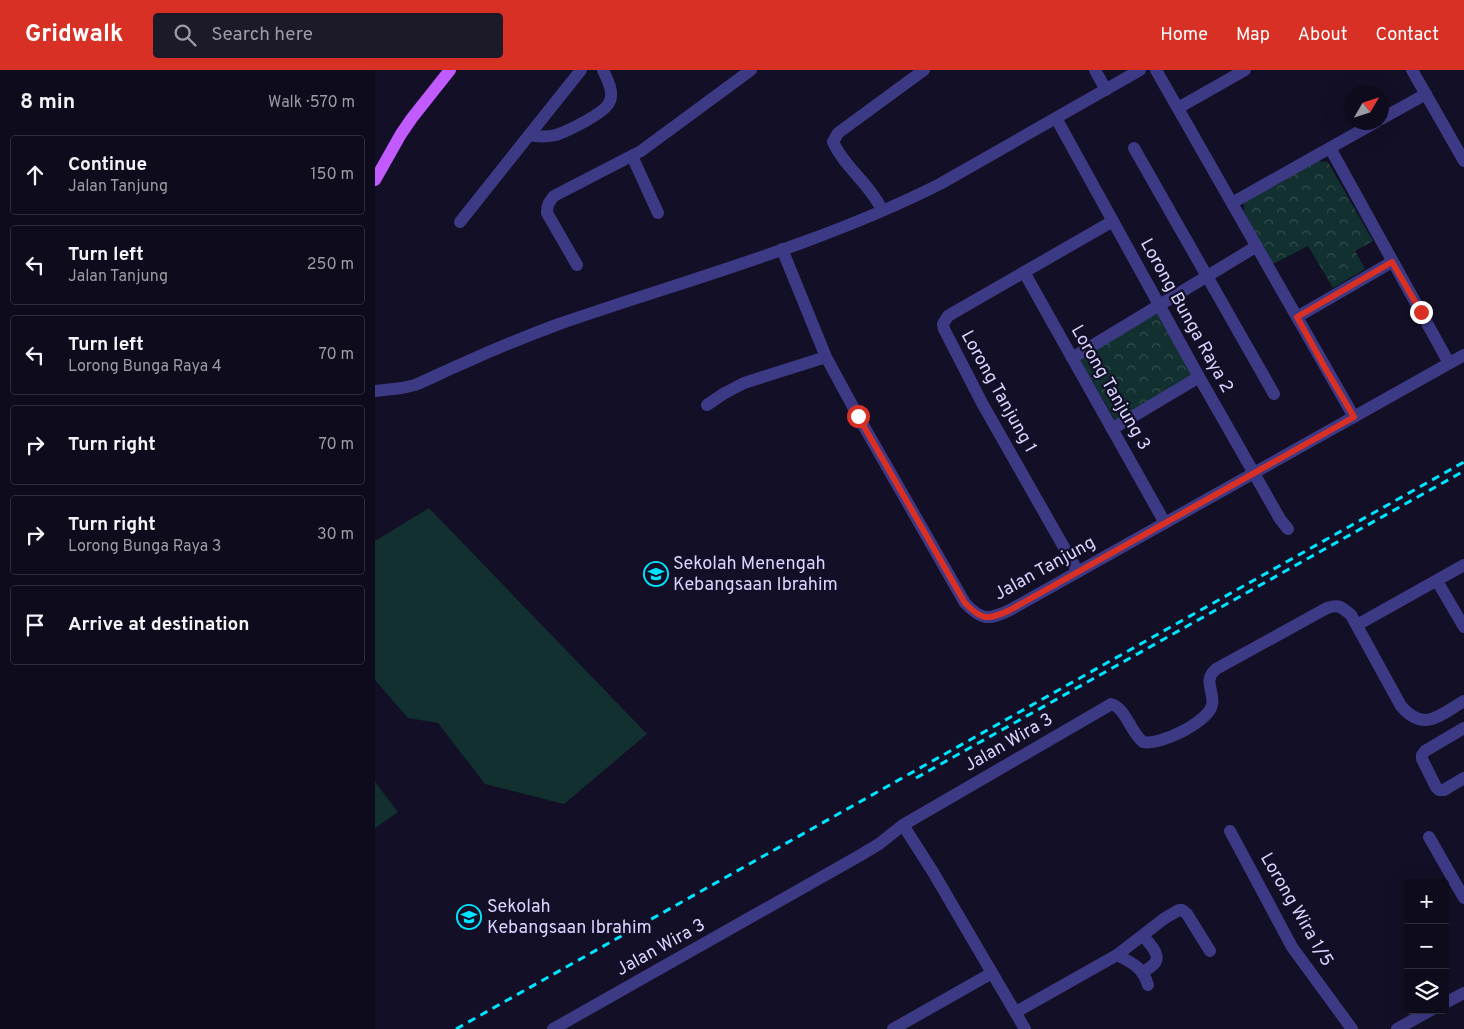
<!DOCTYPE html>
<meta charset="utf-8">
<style>
:root{--surface:#0e0b1c;--page:#1c1929;--text:#f1f3f6;--muted:#9b9ba3;--line:#2e2b3b;--accent:#d93025}
body{margin:0;font-family:Overpass,sans-serif;background:var(--page);color:var(--text)}
.controls{position:absolute;right:15px;bottom:15px;display:grid;overflow:hidden;border-radius:5px;box-shadow:0 5px 20px #0002}
.controls button{width:45px;height:45px;display:grid;place-items:center;padding:0;border:0;border-bottom:1px solid var(--line);background:var(--surface);color:var(--text);font:25px sans-serif}
.compass{position:absolute;left:969px;top:15px;width:45px;height:45px;border-radius:50%;background:var(--surface);box-shadow:0 5px 20px #0002;rotate:51deg}
.stop{position:absolute;width:15px;height:15px;margin:-11px;border:4px solid #d93025;border-radius:50%;background:#fff}
.stop.end{background:#d93025;border-color:#fff;box-shadow:0 1px 5px #0008}
.list{margin:0;padding:0;list-style:none}
h2{display:flex;justify-content:space-between;align-items:center;height:65px;margin:0;padding:0 20px;font-size:21px}
h2 small{font-size:16px;font-weight:400;color:var(--muted)}
.list li{display:grid;grid-template-columns:32px 1fr auto;gap:15px;align-items:center;box-sizing:border-box;height:80px;margin:0 10px 10px;padding:0 10px;border:1px solid var(--line);border-radius:5px}
.list b{display:block;font-size:19px;white-space:nowrap}
.list p{margin:0;font-size:16px;white-space:nowrap;color:var(--muted)}
.list em{font-size:16px;font-style:normal;color:var(--muted)}
.icon{flex:none;width:28px;height:28px;fill:none;stroke:currentColor;stroke-width:2;stroke-linecap:round;stroke-linejoin:round}
.map{position:relative;flex:none;width:1089px;height:959px;overflow:hidden}
header{display:flex;align-items:center;gap:30px;box-sizing:border-box;height:70px;padding:0 25px;background:var(--accent);color:#fff}
header strong{font-size:24px}
nav{display:flex;gap:28px;margin-inline-start:auto;font-size:18px}
.search{width:350px;height:45px;background:var(--page);display:flex;align-items:center;gap:12px;box-sizing:border-box;padding:0 18px;border-radius:5px;color:var(--muted);font-size:19px}
main{display:flex}
aside{flex:1;background:var(--surface)}
.map>svg:first-child{display:block}
</style>
<header>
<strong>Gridwalk</strong>
<div class="search"><svg class="icon" aria-label="search" viewBox="0 0 24 24"><circle cx="10" cy="10" r="6"/><path d="M15 15l6 6"/></svg>Search here</div>
<nav><a>Home</a><a>Map</a><a>About</a><a>Contact</a></nav>
</header>
<main>
<aside>
<h2>8 min<small>Walk · 570 m</small></h2>
<ul class="list">
<li><svg class="icon" aria-label="ahead" viewBox="0 0 24 24"><path d="M12 20V5M6 11l6-6 6 6"/></svg><div><b>Continue</b><p>Jalan Tanjung</p></div><em>150 m</em></li>
<li><svg class="icon" aria-label="left" viewBox="0 0 24 24"><path d="M17 20v-9H6M10 6l-5 5 5 5"/></svg><div><b>Turn left</b><p>Jalan Tanjung</p></div><em>250 m</em></li>
<li><svg class="icon" aria-label="left" viewBox="0 0 24 24"><path d="M17 20v-9H6M10 6l-5 5 5 5"/></svg><div><b>Turn left</b><p>Lorong Bunga Raya 4</p></div><em>70 m</em></li>
<li><svg class="icon" aria-label="right" viewBox="0 0 24 24"><path d="M7 20v-9h11M14 6l5 5-5 5"/></svg><div><b>Turn right</b></div><em>70 m</em></li>
<li><svg class="icon" aria-label="right" viewBox="0 0 24 24"><path d="M7 20v-9h11M14 6l5 5-5 5"/></svg><div><b>Turn right</b><p>Lorong Bunga Raya 3</p></div><em>30 m</em></li>
<li><svg class="icon" aria-label="arrive" viewBox="0 0 24 24"><path d="M6 21V4h12l-3 4 3 4H6"/></svg><div><b>Arrive at destination</b></div></li>
</ul>
</aside>
<div class="map">
<svg width="1089" height="959" viewBox="0 0 1089 959">
<defs>
<pattern id="park-crowns" width="20" height="18" patternUnits="userSpaceOnUse" patternTransform="scale(1.25)"><rect width="20" height="18" fill="#12302f"/><path d="M2 6a3 3 0 1 1 6 0M12 15a3 3 0 1 1 6 0" fill="none" stroke="#344d4e"/></pattern>
</defs>
<rect width="100%" height="100%" fill="#130f26"/>
<g fill="url(#park-crowns)">
<path d="M943 91 953 92 998 171 980 181 990 199 958 218 933 176 898 194 869 142V133Z"/>
<path d="M783 243 818 306 741 352 704 288Z"/>
</g>
<g fill="#12302f">
<path d="M54 438 272 664 189 734 110 714 63 653 33 648 0 610V471Z"/>
<path d="M0 712 23 742 0 758Z"/>
</g>
<g fill="none" stroke-linecap="round" stroke-linejoin="round">
<g stroke="#3d3a85" stroke-width="12">
<path d="M720 0 731 20"/>
<path d="M781 0 979 347"/>
<path d="M1037 0 1089 91"/>
<path d="M803 38 870 0"/>
<path d="M681 48 824 307 905 449 913 459"/>
<path d="M1006 49 1051 24"/>
<path d="M154 65C163 67 172 67 181 65 193 61 228 44 234 33 240 23 232 9 228 0"/>
<path d="M759 78 899 324"/>
<path d="M955 78 1074 293"/>
<path d="M257 86 283 143"/>
<path d="M857 133 1001 52"/>
<path d="M507 140C495 114 470 98 458 72L463 63 549 0"/>
<path d="M85 152 206 0"/>
<path d="M407 179 451 287 483 346 590 533C607 551 613 550 635 540L1089 285"/>
<path d="M202 195 172 143C172 135 174 132 179 126L266 81 376 0"/>
<path d="M649 202 790 453"/>
<path d="M922 247 1017 192"/>
<path d="M697 288 882 176"/>
<path d="M0 321 27 318 40 315C57 308 72 300 89 293 120 279 151 266 184 254 311 210 444 175 565 114L765 0"/>
<path d="M332 335 348 324 369 313 451 287"/>
<path d="M737 359 824 307"/>
<path d="M703 502 607 333 569 259 568 254 573 246 578 243 738 151"/>
<path d="M1062 511 1089 557"/>
<path d="M982 555 1089 495"/>
<path d="M1089 658 1050 681 1047 685V689L1061 717 1064 720H1069L1089 708"/>
<path d="M528 755 558 802 650 959"/>
<path d="M855 761 917 877 977 959"/>
<path d="M1054 767 1089 828"/>
<path d="M768 866C772 871 785 883 781 891 779 896 772 899 768 902"/>
<path d="M742 885C758 893 768 898 773 915"/>
<path d="M1070 933 1089 923"/>
<path d="M641 942 742 885 790 848 804 840H807L812 844 835 881"/>
<path d="M178 959 484 786 504 774 528 755 733 636 736 634C750 637 756 663 768 672 785 676 833 652 837 635 840 621 827 611 841 599L952 538C965 534 966 537 976 545L1026 636C1049 663 1065 645 1089 631"/>
<path d="M518 959 617 903"/>
<path d="M1022 959 1056 940"/>
</g>
<path stroke="#c25bff" stroke-width="12" d="M0 110 26 64 37 48 75 0"/>
<g stroke="#00e5ff" stroke-width="3" stroke-dasharray="8 6" stroke-linecap="butt">
<path d="M541 708 1089 401"/>
<path d="M81 959 1089 392"/>
</g>
</g>
<g fill="none" stroke-linecap="round" stroke-linejoin="round">
<path stroke="#d93025" stroke-width="6" d="M483 346 590 533C607 551 613 550 635 540L979 347 949 296 922 247 1017 192 1046 242"/>
</g>
<defs>
<symbol id="school-ring" viewBox="-11 -11 22 22"><circle r="9.5" fill="#130f26" stroke="#00e5ff" stroke-width="1.5"/><path d="M0-5L7-2L0 1L-7-2ZM-4 1L0 2.5L4 1V4Q0 6-4 4Z" fill="#00e5ff"/></symbol>
</defs>
<g fill-rule="evenodd">
<use href="#school-ring" x="267" y="490" width="28" height="28"/>
<use href="#school-ring" x="80" y="833" width="28" height="28"/>
</g>
<g text-anchor="middle" dominant-baseline="central" stroke-width="4.5" stroke-linejoin="round" paint-order="stroke">
<g font-size="18" fill="#d9d4ff" stroke="#130f26">
<text transform="translate(811 246) rotate(61)">Lorong Bunga Raya 2</text>
<text transform="translate(735 318) rotate(60)">Lorong Tanjung 3</text>
<text transform="translate(623 322) rotate(61)">Lorong Tanjung 1</text>
<text transform="translate(670 499) rotate(-29)">Jalan Tanjung</text>
<text transform="translate(634 673) rotate(-30)">Jalan Wira 3</text>
<text transform="translate(921 840) rotate(60)">Lorong Wira 1/5</text>
<text transform="translate(286 878) rotate(-29)">Jalan Wira 3</text>
</g>
<g font-size="18" fill="#d9d4ff" stroke="#130f26" text-anchor="start">
<text x="298" y="494">Sekolah Menengah<tspan x="298" dy="21">Kebangsaan Ibrahim</tspan></text>
<text x="112" y="837">Sekolah<tspan x="112" dy="21">Kebangsaan Ibrahim</tspan></text>
</g>
</g>
</svg>
<div class="controls">
<button>+</button>
<button>−</button>
<button><svg class="icon" aria-label="layers" viewBox="0 0 24 24"><path d="M12 4l9 5-9 5-9-5zM3 14l9 5 9-5"/></svg></button>
</div>
<svg class="compass" viewBox="-18 -18 36 36"><path d="M0-13l5 13h-10z" fill="#e53935"/><path d="M0 13l5-13h-10z" fill="#9b9ba3"/></svg>
<div class="stop" style="left:483px;top:346px"></div>
<div class="stop end" style="left:1046px;top:242px"></div>
</div>
</main>
